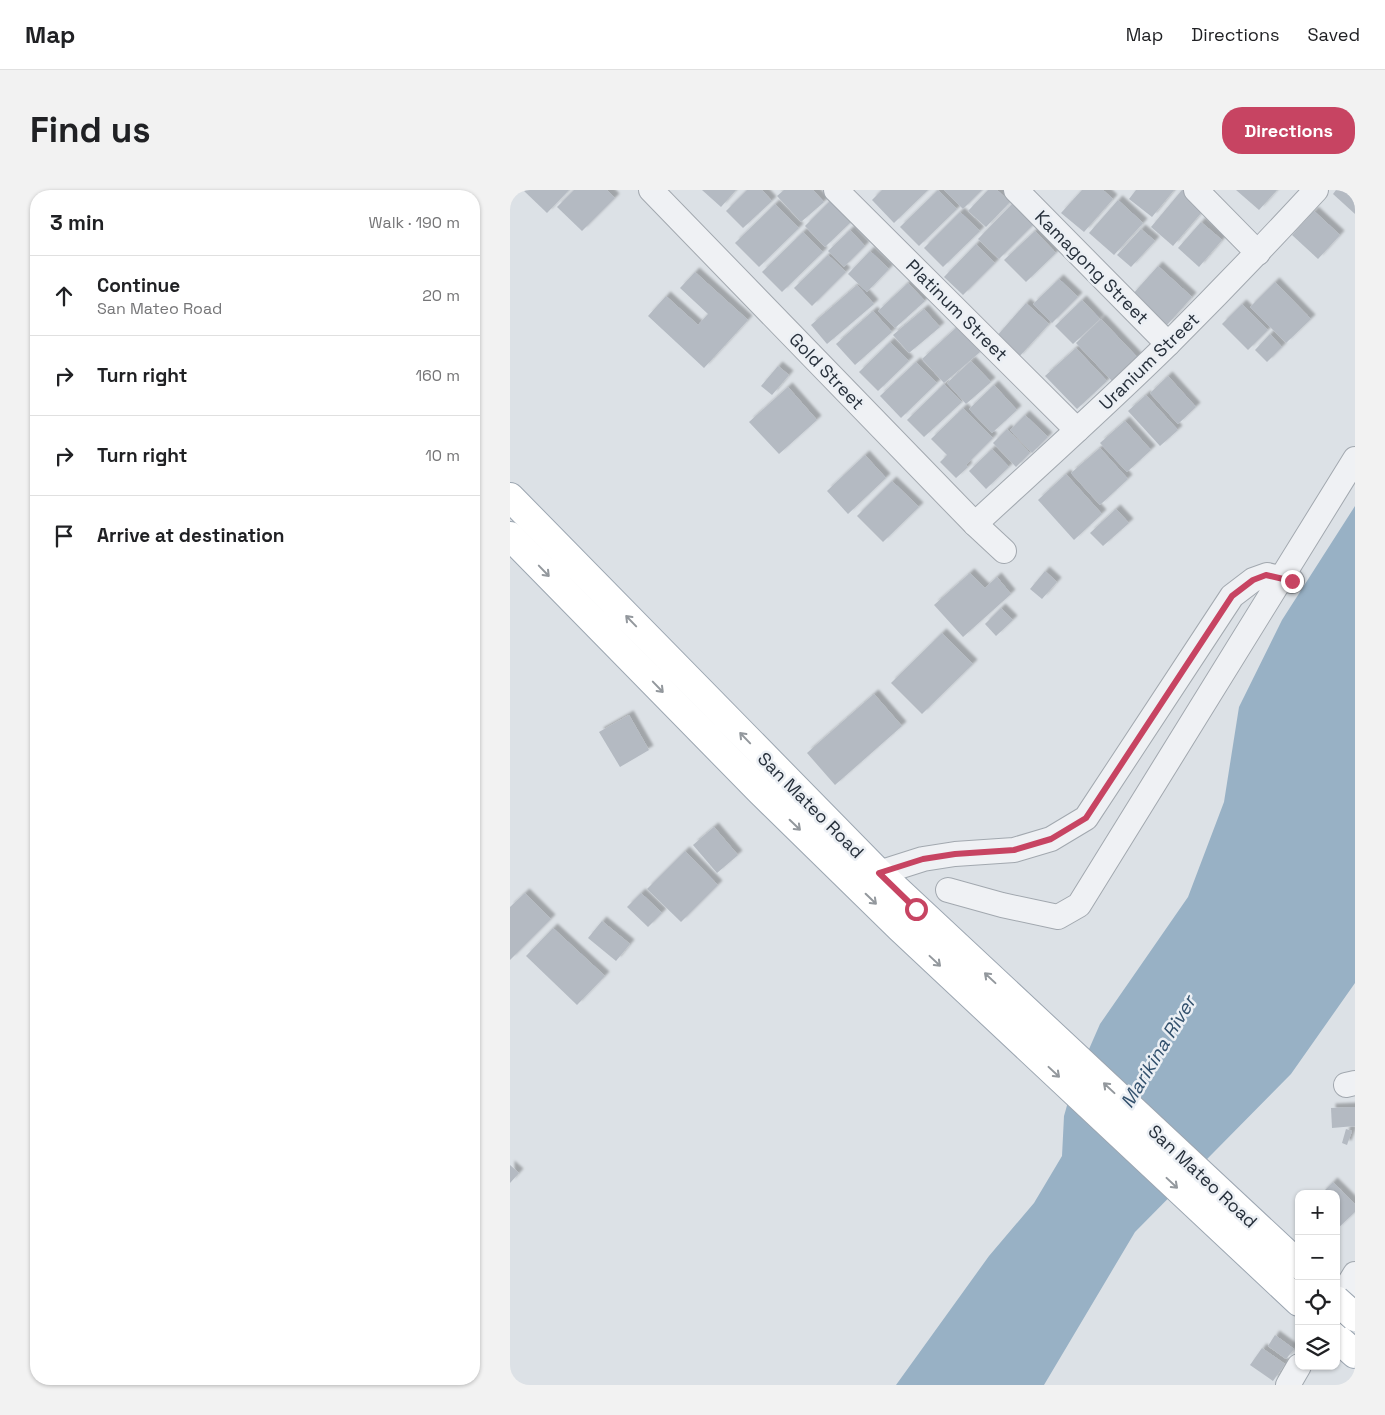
<!DOCTYPE html>
<meta charset="utf-8">
<style>
:root{--surface:#fff;--page:#f2f2f2;--text:#202124;--muted:#757577;--line:#e0e0e0;--accent:#c74462}
body{margin:0;font-family:"Space Grotesk",sans-serif;background:var(--page);color:var(--text)}
.controls{position:absolute;right:15px;bottom:15px;display:grid;overflow:hidden;border-radius:10px;box-shadow:0 1px 4px #0004}
.controls button{width:45px;height:45px;display:grid;place-items:center;padding:0;border:0;border-bottom:1px solid var(--line);background:var(--surface);color:var(--text);font:25px sans-serif}
.stop{position:absolute;width:15px;height:15px;margin:-11px;border:4px solid #c74462;border-radius:50%;background:#fff}
.stop.end{background:#c74462;border-color:#fff;box-shadow:0 1px 5px #0008}
.list{margin:0;padding:0;list-style:none}
h2{display:flex;justify-content:space-between;align-items:center;height:65px;margin:0;padding:0 20px;font-size:21px}
h2 small{font-size:16px;font-weight:400;color:var(--muted)}
.list li{display:grid;grid-template-columns:32px 1fr auto;gap:15px;align-items:center;box-sizing:border-box;height:80px;padding:0 20px;border-top:1px solid var(--line)}
.list b{display:block;font-size:19px;white-space:nowrap}
.list p{margin:0;font-size:16px;white-space:nowrap;color:var(--muted)}
.list em{font-size:16px;font-style:normal;color:var(--muted)}
.icon{flex:none;width:28px;height:28px;fill:none;stroke:currentColor;stroke-width:2;stroke-linecap:round;stroke-linejoin:round}
.map{position:relative;flex:none;width:845px;height:1195px;overflow:hidden;border-radius:20px}
header{display:flex;align-items:center;gap:30px;box-sizing:border-box;height:70px;padding:0 25px;background:var(--surface);border-bottom:1px solid var(--line)}
header strong{font-size:24px}
nav{display:flex;gap:28px;margin-inline-start:auto;font-size:18px}
.intro{display:flex;align-items:center;justify-content:space-between;box-sizing:border-box;height:120px;padding:0 30px}
h1{margin:0;font-size:35px}
.button{padding:12px 22px;border-radius:20px;background:var(--accent);color:#fff;font-size:18px;font-weight:700}
main{display:flex;gap:30px;padding:0 30px}
aside{flex:1;background:var(--surface);border-radius:20px;box-shadow:0 1px 4px #0004}
.map>svg:first-child{display:block}
</style>
<header>
<strong>Map</strong>
<nav><a>Map</a><a>Directions</a><a>Saved</a></nav>
</header>
<div class="intro"><h1>Find us</h1><a class="button">Directions</a></div>
<main>
<aside>
<h2>3 min<small>Walk · 190 m</small></h2>
<ul class="list">
<li><svg class="icon" aria-label="ahead" viewBox="0 0 24 24"><path d="M12 20V5M6 11l6-6 6 6"/></svg><div><b>Continue</b><p>San Mateo Road</p></div><em>20 m</em></li>
<li><svg class="icon" aria-label="right" viewBox="0 0 24 24"><path d="M7 20v-9h11M14 6l5 5-5 5"/></svg><div><b>Turn right</b></div><em>160 m</em></li>
<li><svg class="icon" aria-label="right" viewBox="0 0 24 24"><path d="M7 20v-9h11M14 6l5 5-5 5"/></svg><div><b>Turn right</b></div><em>10 m</em></li>
<li><svg class="icon" aria-label="arrive" viewBox="0 0 24 24"><path d="M6 21V4h12l-3 4 3 4H6"/></svg><div><b>Arrive at destination</b></div></li>
</ul>
</aside>
<div class="map">
<svg width="845" height="1195" viewBox="0 0 845 1195">
<defs>
<filter id="shadow"><feDropShadow dx="4.5" dy="-4.5" stdDeviation="1" flood-color="#0004"/></filter>
</defs>
<rect width="100%" height="100%" fill="#dce1e6"/>
<path fill="#98b1c5" d="M845 316V793L781 884 625 1042 534 1195H386L479 1066 524 1013 552 966 554 926 562 898 590 834 678 707 714 612 729 517 772 430Z"/>
<g fill="#b4bac2" filter="url(#shadow)">
<path d="M13 0H59L37 23Z"/>
<path d="M64 0H97L105 8 72 41 47 17Z"/>
<path d="M192 0H226L211 17Z"/>
<path d="M237 0H252L262 11 233 38 216 21Z"/>
<path d="M274 0H303L314 12 291 32 267 6Z"/>
<path d="M372 0H418L384 33 362 10Z"/>
<path d="M428 0 447 19 409 56 390 37Z"/>
<path d="M434 0H472L453 19Z"/>
<path d="M478 0H487L500 12 476 37 458 21Z"/>
<path d="M572 0H593L603 9 574 42 551 23Z"/>
<path d="M626 0H664L642 27 619 9Z"/>
<path d="M672 0H677L697 16 663 56 641 37Z"/>
<path d="M726 0H767L749 20Z"/>
<path d="M826 0H845V24L823 4Z"/>
<path d="M321 10 342 31 315 57 295 36Z"/>
<path d="M506 10 527 31 489 69 468 49Z"/>
<path d="M608 10 633 33 604 65 579 43Z"/>
<path d="M265 14 289 38 249 77 225 53Z"/>
<path d="M804 21 830 45 808 69 782 45Z"/>
<path d="M450 22 470 41 433 77 414 58Z"/>
<path d="M691 32 712 50 689 77 668 58Z"/>
<path d="M631 39 645 51 621 77 607 65Z"/>
<path d="M340 40 355 56 334 77 318 61Z"/>
<path d="M525 41 546 63 516 92 494 70Z"/>
<path d="M293 42 313 62 272 102 252 82Z"/>
<path d="M466 54 485 73 453 105 434 87Z"/>
<path d="M360 61 379 79 357 102 338 84Z"/>
<path d="M318 65 336 82 302 116 284 98Z"/>
<path d="M648 76 682 107 657 135 622 105Z"/>
<path d="M185 82 238 130 194 178 138 126 156 106 188 135 198 124 170 98Z"/>
<path d="M549 89 568 107 542 133 523 114Z"/>
<path d="M765 92 801 129 776 153 740 117Z"/>
<path d="M398 93 415 111 385 138 368 121Z"/>
<path d="M347 95 364 114 317 154 301 135Z"/>
<path d="M572 110 590 129 563 154 545 136Z"/>
<path d="M516 113 539 134 508 168 486 147Z"/>
<path d="M732 114 758 140 738 160 712 134Z"/>
<path d="M414 119 430 137 399 163 383 145Z"/>
<path d="M363 121 382 142 345 175 326 154Z"/>
<path d="M591 129 628 168 603 192 566 153Z"/>
<path d="M447 137 470 162 434 193 412 169Z"/>
<path d="M760 144 772 157 757 172 745 160Z"/>
<path d="M380 152 399 171 368 201 349 182Z"/>
<path d="M566 158 597 191 567 219 535 186Z"/>
<path d="M461 171 481 192 456 214 437 193Z"/>
<path d="M406 172 427 193 391 228 370 206Z"/>
<path d="M268 176 279 185 262 205 251 196Z"/>
<path d="M658 186 686 217 668 234 640 203Z"/>
<path d="M434 194 452 212 414 247 397 230Z"/>
<path d="M484 195 507 220 482 243 459 219Z"/>
<path d="M278 197 307 230 269 264 239 232Z"/>
<path d="M636 205 668 240 650 256 618 221Z"/>
<path d="M453 218 483 248 456 275 458 277 446 288 430 272 437 265 421 249Z"/>
<path d="M515 225 538 247 522 263 500 240Z"/>
<path d="M615 231 641 260 617 282 590 253Z"/>
<path d="M497 239 520 263 506 277 483 253Z"/>
<path d="M590 258 618 289 590 315 561 283Z"/>
<path d="M482 259 499 277 476 299 459 281Z"/>
<path d="M355 265 376 288 338 324 317 301Z"/>
<path d="M556 284 592 324 564 350 528 310Z"/>
<path d="M382 291 409 317 373 352 347 326Z"/>
<path d="M606 319 619 333 593 356 580 343Z"/>
<path d="M535 381 547 392 532 409 520 399Z"/>
<path d="M460 383 475 398 487 387 501 404 453 447 424 415Z"/>
<path d="M491 418 503 430 486 446 475 434Z"/>
<path d="M432 443 463 474 412 524 381 493Z"/>
<path d="M364 504 392 536 325 595 297 563Z"/>
<path d="M119 525 139 560 110 577 89 542Z"/>
<path d="M204 637 228 665 207 683 183 655Z"/>
<path d="M175 661 208 695 171 732 137 699Z"/>
<path d="M15 703 41 729 0 770V717Z"/>
<path d="M131 703 152 723 138 737 117 717Z"/>
<path d="M92 731 120 754 106 771 78 748Z"/>
<path d="M43 738 95 786 67 815 16 766Z"/>
<path d="M845 917V936L822 938 821 918Z"/>
<path d="M836 939 842 941 837 955 832 953Z"/>
<path d="M0 975 9 983 0 993Z"/>
<path d="M823 992 845 1014V1022L826 1040V1004H811Z"/>
<path d="M765 1145 784 1159 776 1169 758 1156Z"/>
<path d="M752 1158 775 1174 763 1191 740 1175Z"/>
</g>
<g fill="none" stroke-linecap="round" stroke-linejoin="round">
<defs>
<g id="minor">
<path d="M141 0 465 334 494 361"/>
<path d="M326 0 567 240"/>
<path d="M506 0 658 154"/>
<path d="M686 0 748 63"/>
<path d="M465 334C530 274 596 215 659 153 709 103 758 52 806 0"/>
<path d="M369 683 413 669 445 664 504 660 541 649 576 628 722 406 743 390 757 385 782 391"/>
<path d="M438 700 492 715 548 727 569 715 845 269"/>
<path d="M836 895 845 893"/>
<path d="M826 1115 845 1084"/>
<path d="M778 1195 789 1176"/>
</g>
<g id="major">
<path d="M0 307 369 683 789 1075"/>
<path d="M0 346 250 601 390 738 789 1112"/>
<path d="M826 1147 845 1164"/>
</g>
</defs>
<use href="#minor" stroke="#a2a8af" stroke-width="26"/>
<use href="#major" stroke="#9ca6b1" stroke-width="30"/>
<use href="#minor" stroke="#eff1f4" stroke-width="24"/>
<use href="#major" stroke="#fff" stroke-width="28"/>
<defs>
<path id="major-bridge" d="M826 1110 845 1127"/>
</defs>
<use href="#major-bridge" stroke="#9ca6b1" stroke-width="30" stroke-linecap="butt"/>
<use href="#major-bridge" stroke="#fff" stroke-width="28"/>
</g>
<defs><path id="oneway-shaft" d="M-6 0H5M1.5-3L5.5 0L1.5 3" fill="none" stroke-width="1.6" stroke-linecap="round" stroke-linejoin="round" transform="scale(1.25)"/></defs>
<g stroke="#93989d">
<use href="#oneway-shaft" transform="translate(34 381) rotate(46)"/>
<use href="#oneway-shaft" transform="translate(121 431) rotate(-134)"/>
<use href="#oneway-shaft" transform="translate(148 497) rotate(46)"/>
<use href="#oneway-shaft" transform="translate(235 548) rotate(-134)"/>
<use href="#oneway-shaft" transform="translate(285 635) rotate(44)"/>
<use href="#oneway-shaft" transform="translate(361 709) rotate(44)"/>
<use href="#oneway-shaft" transform="translate(425 771) rotate(43)"/>
<use href="#oneway-shaft" transform="translate(480 788) rotate(-137)"/>
<use href="#oneway-shaft" transform="translate(544 882) rotate(43)"/>
<use href="#oneway-shaft" transform="translate(599 898) rotate(-137)"/>
<use href="#oneway-shaft" transform="translate(662 993) rotate(43)"/>
</g>
<g fill="none" stroke-linecap="round" stroke-linejoin="round">
<path stroke="#c74462" stroke-width="6" d="M406 719 369 683 413 669 445 664 504 660 541 649 576 628 722 406 743 390 756 385 782 391"/>
</g>
<g text-anchor="middle" dominant-baseline="central" stroke-width="5" stroke-linejoin="round" paint-order="stroke">
<g font-size="18" fill="#27303b" stroke="#ebeff4">
<text transform="translate(582 77) rotate(45)">Kamagong Street</text>
<text transform="translate(447 120) rotate(45)">Platinum Street</text>
<text transform="translate(639 171) rotate(-44)">Uranium Street</text>
<text transform="translate(317 181) rotate(46)">Gold Street</text>
<text transform="translate(301 615) rotate(45)">San Mateo Road</text>
<text transform="translate(693 986) rotate(43)">San Mateo Road</text>
</g>
<g font-size="19" font-style="italic" fill="#33516d" stroke="#ebeff4">
<text transform="translate(648 862) rotate(-59)">Marikina River</text>
</g>
</g>
</svg>
<div class="controls">
<button>+</button>
<button>−</button>
<button><svg class="icon" aria-label="locate" viewBox="0 0 24 24"><circle cx="12" cy="12" r="6"/><path d="M12 2v4M12 18v4M2 12h4M18 12h4"/></svg></button>
<button><svg class="icon" aria-label="layers" viewBox="0 0 24 24"><path d="M12 4l9 5-9 5-9-5zM3 14l9 5 9-5"/></svg></button>
</div>
<div class="stop" style="left:406px;top:719px"></div>
<div class="stop end" style="left:782px;top:391px"></div>
</div>
</main>
